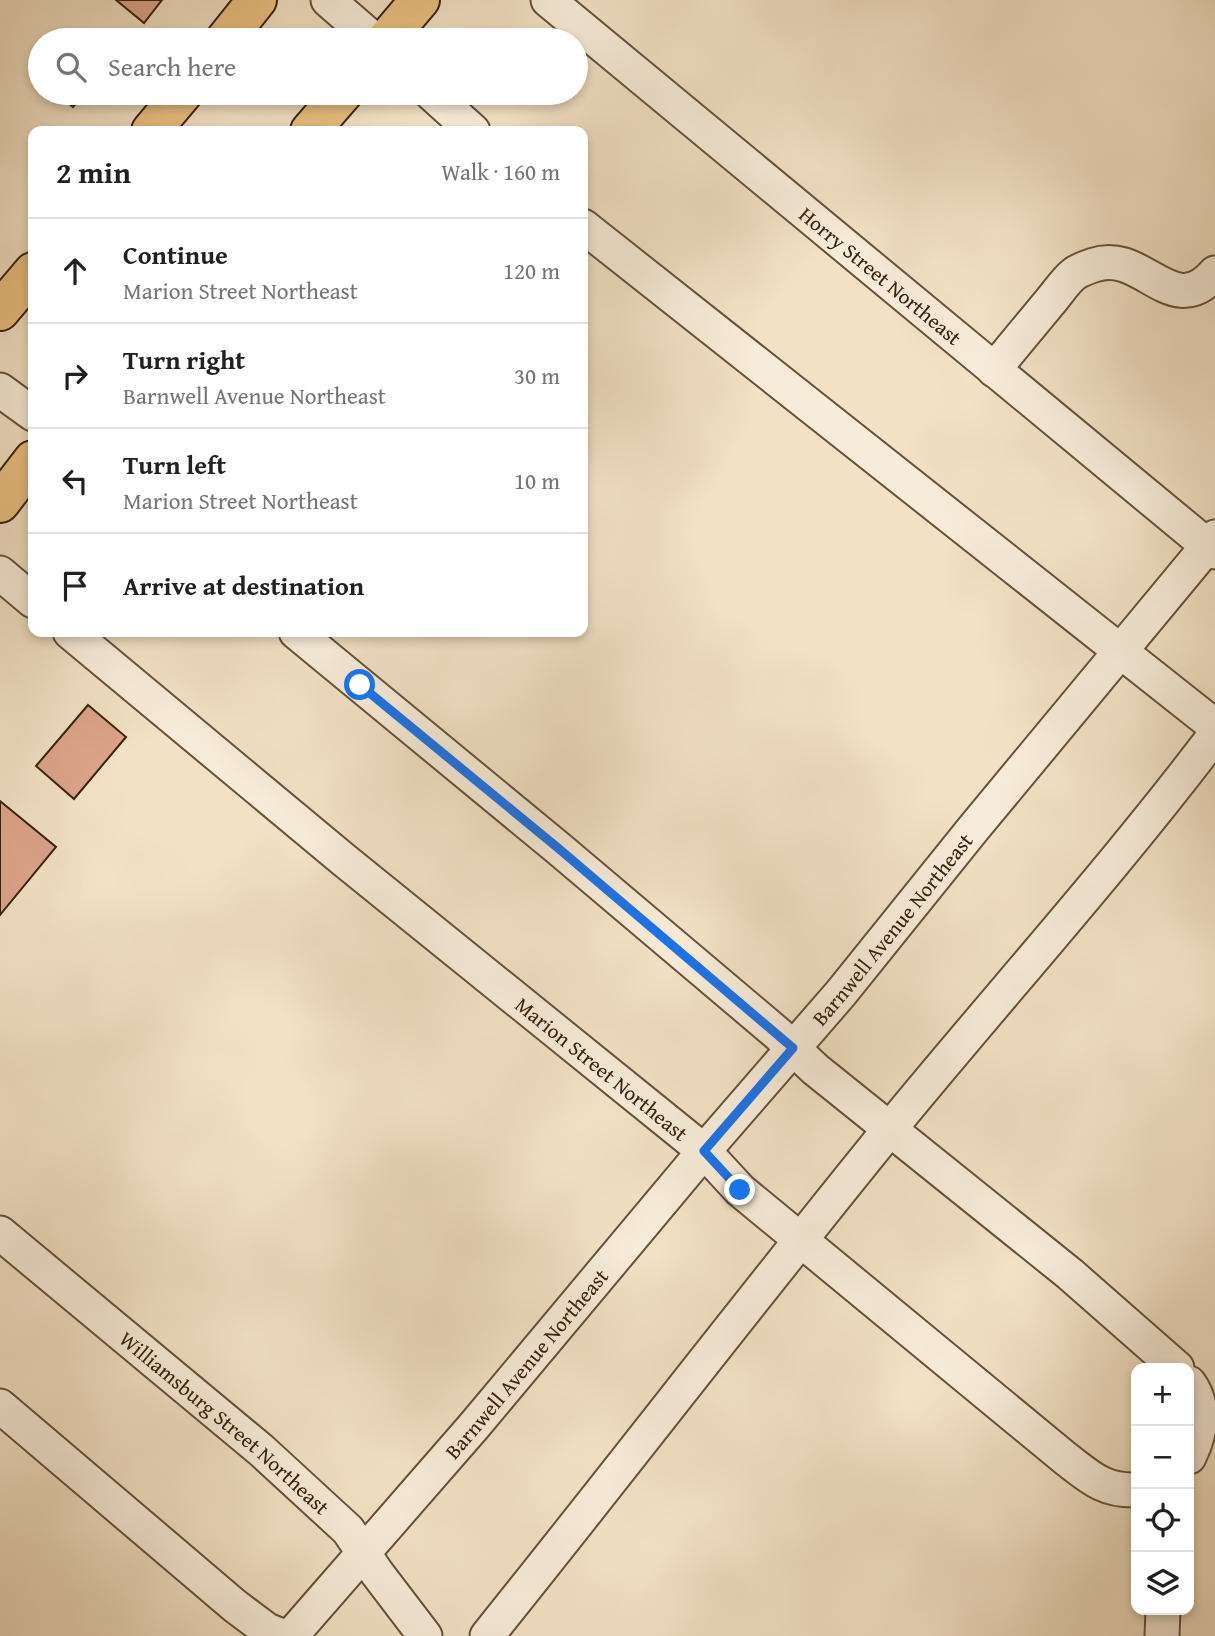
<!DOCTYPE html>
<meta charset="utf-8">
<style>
:root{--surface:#fff;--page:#f6f6f6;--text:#202124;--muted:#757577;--line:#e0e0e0}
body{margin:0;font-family:"Gentium Book Plus",serif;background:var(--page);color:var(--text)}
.controls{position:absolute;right:21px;bottom:21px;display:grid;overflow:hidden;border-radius:14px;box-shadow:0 4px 10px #0003}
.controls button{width:63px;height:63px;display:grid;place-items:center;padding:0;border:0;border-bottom:2px solid var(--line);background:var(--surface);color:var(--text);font:35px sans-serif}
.stop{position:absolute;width:21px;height:21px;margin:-16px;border:5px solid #1a73e8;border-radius:50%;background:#fff}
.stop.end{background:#1a73e8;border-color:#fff;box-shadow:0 2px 7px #0008}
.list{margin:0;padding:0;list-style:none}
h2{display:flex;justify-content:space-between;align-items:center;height:91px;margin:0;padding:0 28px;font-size:30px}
h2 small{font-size:23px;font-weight:400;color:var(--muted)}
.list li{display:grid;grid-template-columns:46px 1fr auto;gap:21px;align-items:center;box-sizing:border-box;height:105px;padding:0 28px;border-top:2px solid var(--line)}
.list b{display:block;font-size:26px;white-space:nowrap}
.list p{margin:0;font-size:23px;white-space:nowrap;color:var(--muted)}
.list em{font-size:23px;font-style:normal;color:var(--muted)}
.icon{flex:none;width:38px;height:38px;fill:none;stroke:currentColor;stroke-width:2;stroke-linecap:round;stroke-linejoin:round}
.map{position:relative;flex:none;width:1215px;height:1636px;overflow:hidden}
.search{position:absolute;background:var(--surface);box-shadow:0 4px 10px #0003;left:28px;top:28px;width:560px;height:77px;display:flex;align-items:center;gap:18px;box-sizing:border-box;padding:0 24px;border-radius:38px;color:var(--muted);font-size:26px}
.panel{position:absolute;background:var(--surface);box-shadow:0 4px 10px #0003;left:28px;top:126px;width:560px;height:511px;border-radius:14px}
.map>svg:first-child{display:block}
</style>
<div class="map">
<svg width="1215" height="1636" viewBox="0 0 1215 1636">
<rect width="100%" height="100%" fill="#f2e1c5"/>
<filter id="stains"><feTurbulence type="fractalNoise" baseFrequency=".00286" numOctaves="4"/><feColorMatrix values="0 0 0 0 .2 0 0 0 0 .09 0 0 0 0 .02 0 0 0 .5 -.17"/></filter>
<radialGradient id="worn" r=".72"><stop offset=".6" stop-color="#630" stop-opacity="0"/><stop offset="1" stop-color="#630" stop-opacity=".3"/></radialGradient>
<g fill="#dca48b" stroke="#38210b" stroke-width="2">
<path d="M116 0H162L144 23Z"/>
<path d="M56 93H85L73 107Z"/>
<path d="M88 705 126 737 74 799 36 766Z"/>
<path d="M0 801 56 847 0 915Z"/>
</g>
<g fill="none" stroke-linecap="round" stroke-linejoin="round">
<defs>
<g id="minor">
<path d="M328 0 374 40"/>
<path id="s1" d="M548 0 1215 552"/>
<path d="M431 93 473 131"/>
<path d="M583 226 1215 726"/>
<path d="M994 370C1012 347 1031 325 1049 303 1057 294 1065 281 1074 274 1079 270 1088 267 1094 265 1143 248 1172 323 1215 273"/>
<path d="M0 390 33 414"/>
<path d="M0 573 33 601"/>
<path id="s2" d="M70 632 344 860 704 1151 740 1190 1065 1458C1090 1477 1103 1491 1136 1490"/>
<path d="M296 632 558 848 778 1034 815 1069 1070 1274 1177 1368"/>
<path id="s3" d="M0 1233 261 1450 348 1530 377 1573 425 1636"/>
<path d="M1189 1383C1206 1406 1201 1433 1189 1457"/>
<path d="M0 1406 235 1606 267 1630 282 1636"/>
<path id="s4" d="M291 1636 474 1426 704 1151 841 993 973 829 1215 537"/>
<path d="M487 1636C622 1468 753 1297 889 1130 997 998 1112 871 1215 735"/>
<path d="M1162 1636 1163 1610"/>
</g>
<g id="major">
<path d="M225 40 257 0"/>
<path d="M386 40 420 0"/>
<path d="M151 131 183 93"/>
<path d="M310 131 343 93"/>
<path d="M0 311 33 272"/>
<path d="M0 503 33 460"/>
</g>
</defs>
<use href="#minor" stroke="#66513a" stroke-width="37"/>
<use href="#major" stroke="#38210b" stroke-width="42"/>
<use href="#minor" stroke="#f7ecd9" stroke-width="33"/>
<use href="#major" stroke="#e9c082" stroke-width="38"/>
</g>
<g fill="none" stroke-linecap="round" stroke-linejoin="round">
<path stroke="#1a73e8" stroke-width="9" d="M360 685 558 848 793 1048 704 1151 740 1190"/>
</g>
<g text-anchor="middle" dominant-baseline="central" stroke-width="5" stroke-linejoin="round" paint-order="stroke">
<g font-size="21" fill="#38210b" stroke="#f7ecd9">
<text stroke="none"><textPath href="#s1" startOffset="432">Horry Street Northeast</textPath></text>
<text stroke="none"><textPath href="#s4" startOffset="928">Barnwell Avenue Northeast</textPath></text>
<text stroke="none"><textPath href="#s2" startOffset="688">Marion Street Northeast</textPath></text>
<text stroke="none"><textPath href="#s4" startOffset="360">Barnwell Avenue Northeast</textPath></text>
<text stroke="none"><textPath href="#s3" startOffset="294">Williamsburg Street Northeast</textPath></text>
</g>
</g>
<rect width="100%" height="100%" filter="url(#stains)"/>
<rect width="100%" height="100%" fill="url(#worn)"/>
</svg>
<div class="controls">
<button>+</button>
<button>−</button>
<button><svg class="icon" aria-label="locate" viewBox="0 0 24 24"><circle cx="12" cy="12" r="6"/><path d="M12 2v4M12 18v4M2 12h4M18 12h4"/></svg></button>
<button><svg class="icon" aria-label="layers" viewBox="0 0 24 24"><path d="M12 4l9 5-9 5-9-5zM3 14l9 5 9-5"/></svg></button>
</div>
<div class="stop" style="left:360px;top:685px"></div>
<div class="stop end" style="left:740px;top:1190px"></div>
<div class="search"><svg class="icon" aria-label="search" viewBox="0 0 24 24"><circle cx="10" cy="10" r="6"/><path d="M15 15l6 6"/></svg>Search here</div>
<section class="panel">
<h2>2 min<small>Walk · 160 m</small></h2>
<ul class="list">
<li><svg class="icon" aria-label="ahead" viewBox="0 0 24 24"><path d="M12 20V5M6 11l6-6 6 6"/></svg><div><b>Continue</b><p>Marion Street Northeast</p></div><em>120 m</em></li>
<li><svg class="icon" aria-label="right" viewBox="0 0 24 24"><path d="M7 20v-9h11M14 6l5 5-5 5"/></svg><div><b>Turn right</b><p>Barnwell Avenue Northeast</p></div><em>30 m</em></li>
<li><svg class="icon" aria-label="left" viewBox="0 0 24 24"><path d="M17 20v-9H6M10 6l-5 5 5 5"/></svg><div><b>Turn left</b><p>Marion Street Northeast</p></div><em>10 m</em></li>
<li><svg class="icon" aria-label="arrive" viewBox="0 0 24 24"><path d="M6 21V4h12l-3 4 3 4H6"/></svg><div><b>Arrive at destination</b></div></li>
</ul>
</section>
</div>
